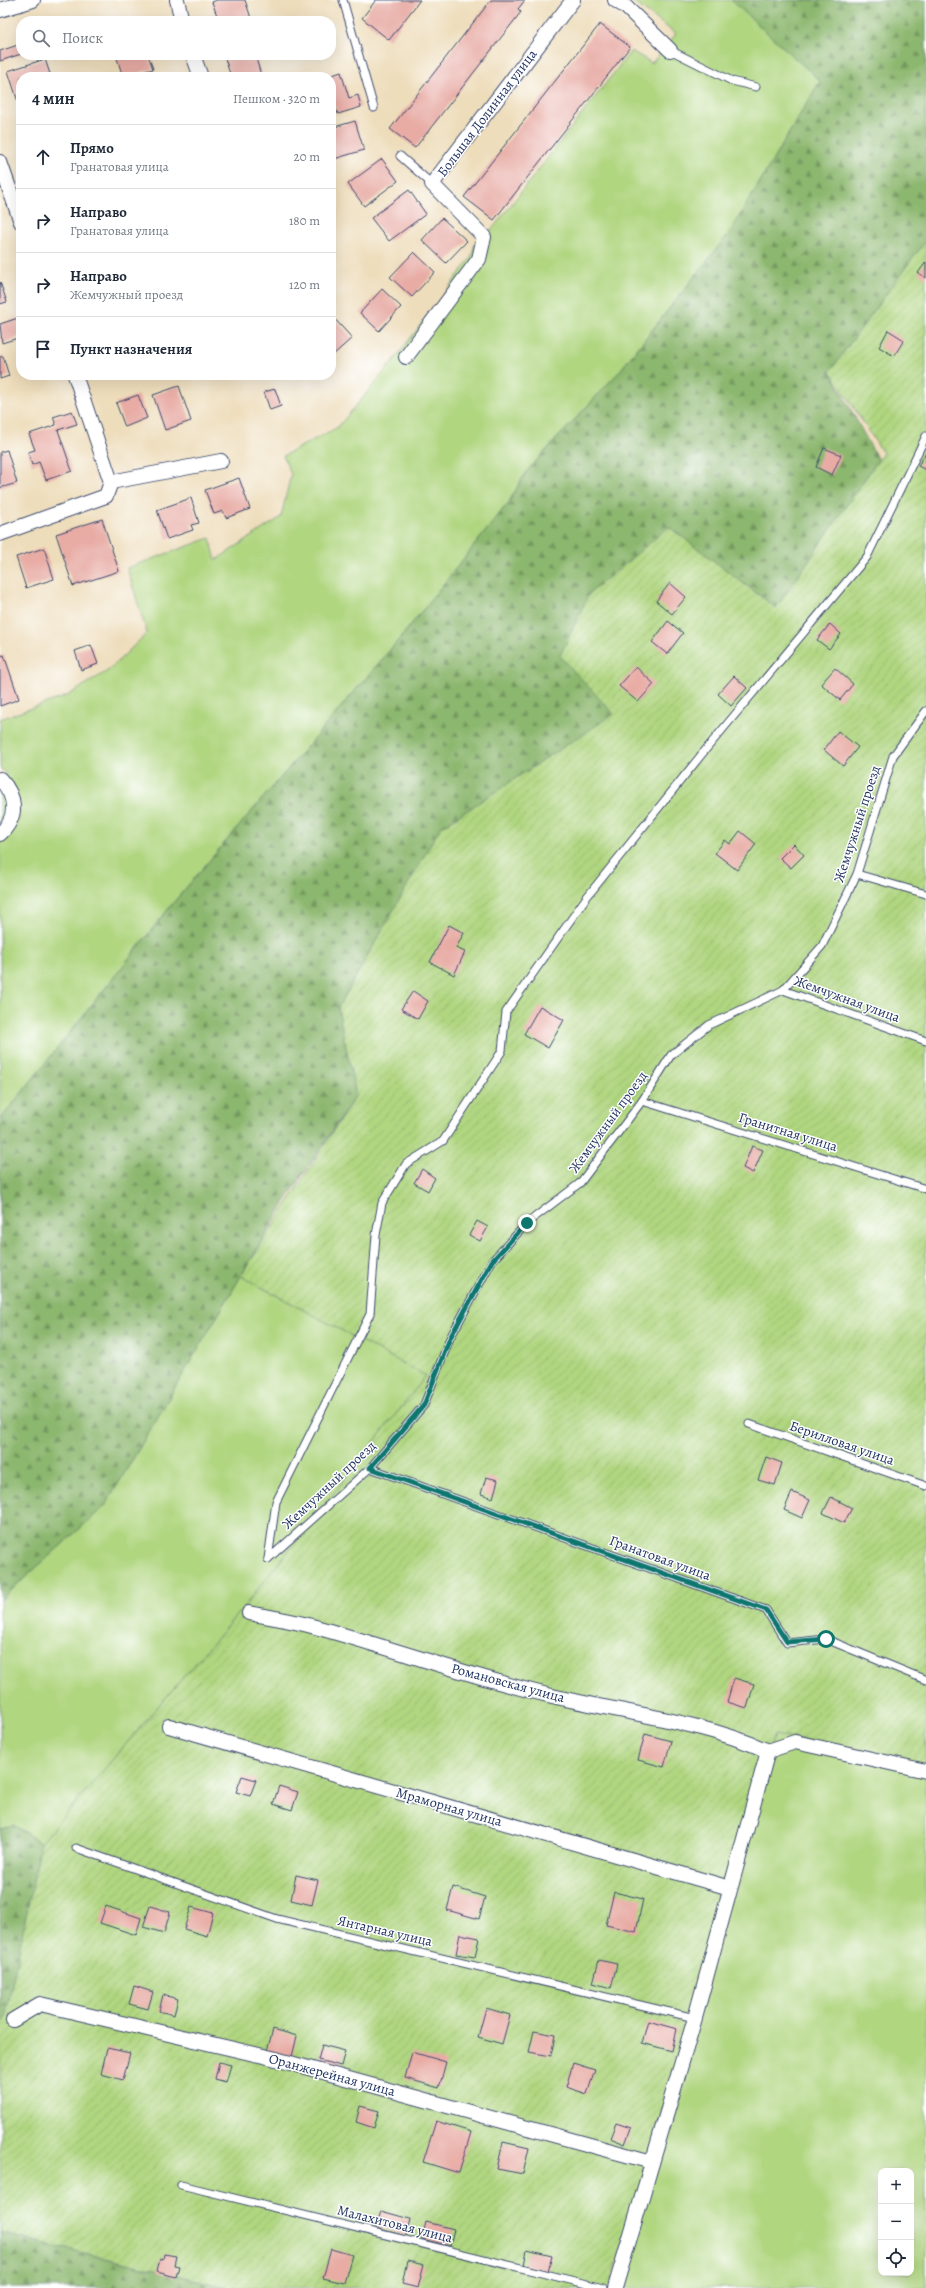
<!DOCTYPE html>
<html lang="ru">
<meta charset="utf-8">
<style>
:root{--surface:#fff;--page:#f6f6f7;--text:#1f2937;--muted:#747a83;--line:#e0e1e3}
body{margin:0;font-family:Alegreya,serif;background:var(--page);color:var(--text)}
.controls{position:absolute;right:12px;bottom:12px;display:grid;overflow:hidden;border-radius:8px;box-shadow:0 4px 16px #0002}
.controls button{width:36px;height:36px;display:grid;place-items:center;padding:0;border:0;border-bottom:1px solid var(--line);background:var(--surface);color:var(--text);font:20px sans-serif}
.stop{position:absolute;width:12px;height:12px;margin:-9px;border:3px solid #0f766e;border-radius:50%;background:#fff}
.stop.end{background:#0f766e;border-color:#fff;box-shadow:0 1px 4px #0008}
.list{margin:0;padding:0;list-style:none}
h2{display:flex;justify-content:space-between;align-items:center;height:52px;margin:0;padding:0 16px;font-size:17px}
h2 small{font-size:13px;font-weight:400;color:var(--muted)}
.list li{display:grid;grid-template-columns:26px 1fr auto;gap:12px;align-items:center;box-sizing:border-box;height:64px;padding:0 16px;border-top:1px solid var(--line)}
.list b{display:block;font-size:15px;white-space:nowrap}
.list p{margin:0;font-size:13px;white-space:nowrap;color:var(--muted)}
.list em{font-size:13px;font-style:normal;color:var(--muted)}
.icon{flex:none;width:22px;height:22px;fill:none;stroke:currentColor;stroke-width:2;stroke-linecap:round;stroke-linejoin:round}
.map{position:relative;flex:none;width:926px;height:2288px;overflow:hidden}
.search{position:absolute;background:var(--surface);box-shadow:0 4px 16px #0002;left:16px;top:16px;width:320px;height:44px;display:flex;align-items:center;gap:10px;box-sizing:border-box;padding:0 14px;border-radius:16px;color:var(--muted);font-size:15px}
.panel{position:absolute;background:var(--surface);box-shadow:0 4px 16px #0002;left:16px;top:72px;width:320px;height:308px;border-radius:16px}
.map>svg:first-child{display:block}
</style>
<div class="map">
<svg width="926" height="2288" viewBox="0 0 926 2288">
<defs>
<pattern id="forest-firs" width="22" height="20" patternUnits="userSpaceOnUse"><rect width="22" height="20" fill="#8cb76e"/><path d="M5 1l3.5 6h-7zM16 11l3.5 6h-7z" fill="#72955e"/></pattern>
<pattern id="garden-furrows" width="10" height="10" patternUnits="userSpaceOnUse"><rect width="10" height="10" fill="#b0d680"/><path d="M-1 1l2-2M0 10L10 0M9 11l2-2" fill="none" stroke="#97b871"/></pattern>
</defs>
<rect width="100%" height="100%" fill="#fff"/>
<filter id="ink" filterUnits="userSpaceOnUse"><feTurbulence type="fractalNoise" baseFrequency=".025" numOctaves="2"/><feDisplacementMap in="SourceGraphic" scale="8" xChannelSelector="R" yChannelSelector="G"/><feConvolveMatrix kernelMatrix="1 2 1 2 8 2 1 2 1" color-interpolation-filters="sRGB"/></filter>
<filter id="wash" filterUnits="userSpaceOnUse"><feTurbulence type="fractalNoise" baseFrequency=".012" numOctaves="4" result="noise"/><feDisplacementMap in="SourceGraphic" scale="16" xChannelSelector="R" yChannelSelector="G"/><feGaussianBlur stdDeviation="0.9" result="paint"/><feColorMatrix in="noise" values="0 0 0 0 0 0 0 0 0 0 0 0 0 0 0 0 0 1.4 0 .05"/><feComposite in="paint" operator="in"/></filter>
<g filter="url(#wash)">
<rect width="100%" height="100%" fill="#edb"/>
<g fill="#b0d680" stroke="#66826f" fill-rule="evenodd">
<path d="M631 0H731L821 81 730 232 618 373 526 472 509 502 402 636 174 902 0 1120V782L6 773 0 768V719L67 696 109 670 147 633 127 568 210 538 216 560 281 517 291 474 283 456 338 427 391 364 471 258 476 240 493 228 631 51 652 63 676 34Z"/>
<path d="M241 1276 426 1376 247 1603 41 1843 13 1825 0 1830V1600L105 1506Z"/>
<path d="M774 1735 926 1770V2288H620ZM881 2171H911V2273H881Z"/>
</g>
<g fill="url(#forest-firs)" stroke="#547366">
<path d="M731 0H926V240L830 371 878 460 776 608 669 527 560 656 615 714 440 828 338 1008 356 1095 286 1200 105 1506 0 1600V1120L174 902 402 636 509 502 526 472 618 373 730 232 820 81Z"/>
<path d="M13 1825 41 1843 5 2019 0 2025V1830Z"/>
<path d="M0 2233 231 2288H0Z"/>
</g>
<path fill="url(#garden-furrows)" stroke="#66826f" d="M926 240V1767L774 1735 610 2288H231L0 2233V2025L5 2019 41 1843 247 1603 426 1376 241 1276 356 1095 338 1008 440 828 614 714 560 656 589 594 669 527 776 608 883 453 830 371Z"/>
<g id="blocks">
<g fill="#e8aca5">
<path d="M217 0H245L252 21H219L212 2Z"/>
<path d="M376 0H420L389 40 362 18Z"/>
<path d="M491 0H525L518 9 521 12 415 148 390 129Z"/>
<path d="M600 24 630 47 494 220 464 197Z"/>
<path d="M21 44V54L0 61V51Z"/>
<path d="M116 55H148L153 69 123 77Z"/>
<path d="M224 55H255L261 75 231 77Z"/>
<path d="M45 59 51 77H21V111L8 71Z"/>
<path d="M341 72 349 98 358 95 361 107 338 114 335 106 331 107V77H327Z"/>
<path d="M355 121 364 150 334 159 331 147V128Z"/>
<path d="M382 159 398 181 364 206 348 184Z"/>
<path d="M409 190 426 214 389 241 371 218Z"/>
<path d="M442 218 467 241 446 263 422 240Z"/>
<path d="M414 252 435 272 412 297 390 277Z"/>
<path d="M926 262V278L918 273Z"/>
<path d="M0 282 7 302 0 304Z"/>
<path d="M382 289 401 307 379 331 360 313Z"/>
<path d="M331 315 352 338 333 355 331 354Z"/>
<path d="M18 318 21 337 2 343 0 324Z"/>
<path d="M888 330 904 340 894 356 879 347Z"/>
<path d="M3 356 9 376 0 379V357Z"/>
<path d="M179 386 191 421 165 430 153 395Z"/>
<path d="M275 389 281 406 270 410 264 392Z"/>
<path d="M138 395 147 418 125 427 116 403Z"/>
<path d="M72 411 77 424 58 430 72 471 46 480 39 462 32 465 28 452 35 450 29 434 56 425 53 417Z"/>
<path d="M824 448 841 455 832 475 816 467Z"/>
<path d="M7 450 17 483 0 488V452Z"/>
<path d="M926 452V470L918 466Z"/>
<path d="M239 478 250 509 226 518 223 511 214 514 205 490Z"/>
<path d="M191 498 199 523 191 525 193 530 167 539 157 510Z"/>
<path d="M102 519 119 571 73 586 56 534Z"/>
<path d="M44 548 54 579 26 588 16 557Z"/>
<path d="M670 583 686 597 672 614 656 601Z"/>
<path d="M668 621 683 633 667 654 652 642Z"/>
<path d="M830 624 841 634 829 649 817 640Z"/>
<path d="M91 645 98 664 81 670 75 651Z"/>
<path d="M4 655 19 699 0 706V656Z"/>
<path d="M636 667 654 684 638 702 619 686Z"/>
<path d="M835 668 853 684 840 700 821 684Z"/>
<path d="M734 676 747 688 731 706 718 694Z"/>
<path d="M838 731 858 747 843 766 824 750Z"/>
<path d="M740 831 756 844 737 870 715 853 725 840 730 844Z"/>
<path d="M794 844 804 855 791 868 780 858Z"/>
<path d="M449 925 464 933 456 948 465 952 454 975 430 962Z"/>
<path d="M413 991 428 1001 418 1019 401 1009Z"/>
<path d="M540 1006 564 1020 548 1048 524 1034Z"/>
<path d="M752 1146 763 1150 753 1173 743 1168Z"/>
<path d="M422 1169 435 1178 428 1191 414 1183Z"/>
<path d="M477 1221 488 1227 480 1241 469 1235Z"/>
<path d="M766 1457 782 1463 775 1485 758 1480Z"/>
<path d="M486 1477 498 1480 493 1498 481 1494Z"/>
<path d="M792 1492 810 1500 802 1518 784 1510Z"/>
<path d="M831 1497 852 1508 844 1523 823 1513Z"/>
<path d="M734 1678 754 1684 747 1708 727 1702Z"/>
<path d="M645 1734 671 1741 664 1767 638 1760Z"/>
<path d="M242 1776 256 1780 250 1796 236 1792Z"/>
<path d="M279 1786 298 1792 292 1810 273 1804Z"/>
<path d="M296 1875 318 1880 312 1905 291 1900Z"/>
<path d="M453 1887 485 1897 479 1919 447 1910Z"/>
<path d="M614 1892 643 1899 636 1932 606 1925Z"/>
<path d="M106 1906 141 1918 136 1935 100 1923Z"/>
<path d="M150 1906 170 1912 164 1933 143 1927Z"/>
<path d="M191 1907 213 1913 207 1936 184 1929Z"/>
<path d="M460 1934 479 1938 475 1957 456 1954Z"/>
<path d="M599 1960 617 1964 611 1988 593 1983Z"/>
<path d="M134 1986 153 1992 148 2009 129 2004Z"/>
<path d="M163 1995 178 1999 174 2015 159 2011Z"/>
<path d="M486 2008 510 2015 502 2044 478 2037Z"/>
<path d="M648 2021 677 2029 672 2051 642 2043Z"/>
<path d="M273 2029 297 2036 292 2057 267 2051Z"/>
<path d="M534 2031 555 2035 551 2056 529 2052Z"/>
<path d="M322 2045 345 2051 341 2066 318 2060Z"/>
<path d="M107 2048 130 2053 123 2080 101 2074Z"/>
<path d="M412 2052 446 2062 439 2088 405 2078Z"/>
<path d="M219 2062 231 2065 226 2082 215 2079Z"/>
<path d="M573 2063 595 2070 587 2094 566 2087Z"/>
<path d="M360 2106 379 2111 374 2128 356 2122Z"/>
<path d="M436 2121 471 2132 459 2173 423 2162Z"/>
<path d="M616 2123 631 2128 625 2144 610 2138Z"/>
<path d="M503 2142 529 2148 523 2174 497 2169Z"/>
<path d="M381 2211 410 2219 406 2236 376 2228Z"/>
<path d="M426 2222 454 2229 450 2246 422 2239Z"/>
<path d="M331 2249 352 2255 344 2283 323 2278Z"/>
<path d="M527 2250 552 2256 548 2271 524 2265Z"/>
<path d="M164 2254 176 2256 174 2265 179 2266 176 2277 157 2272 160 2259 163 2260Z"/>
<path d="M407 2261 424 2265 418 2288 402 2284Z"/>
</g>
</g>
</g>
<g filter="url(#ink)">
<use href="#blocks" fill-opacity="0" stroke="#3b496c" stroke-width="1"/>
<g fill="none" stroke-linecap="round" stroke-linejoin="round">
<defs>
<g id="lane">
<path d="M343 0 374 108"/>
<path d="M670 50 732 81 756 87"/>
<path d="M400 156 432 184"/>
<path d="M857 874 926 894"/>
<path d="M783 990 926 1041"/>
<path d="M642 1101 926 1189"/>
<path d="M749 1424 926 1486"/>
<path d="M370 1468 766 1610 787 1643 826 1639 926 1680"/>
<path d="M268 1559 276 1502 370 1314 376 1235 382 1203 406 1164 443 1141 502 1051 506 1012 586 898 702 754 867 557 926 436"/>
<path d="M268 1559 370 1468 424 1405 450 1338 492 1261 527 1223 580 1183 642 1101 671 1055 709 1025 783 990 822 946 857 874 893 756 926 711"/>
<path d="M76 1848 277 1919 695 2018"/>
<path d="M181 2185 603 2288"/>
</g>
<g id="street">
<path d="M177 0 182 21"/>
<path d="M615 0 626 7 670 50"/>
<path d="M0 10 33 0"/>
<path d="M193 55 201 77"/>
<path d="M0 162 21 222"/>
<path d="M406 357 479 259 484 237 432 184 573 0"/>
<path d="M75 375 111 482"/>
<path d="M111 482 221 461"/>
<path d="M0 534 106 496 111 482"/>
<path d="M0 779C17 797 18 817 0 834"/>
<path d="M249 1613C269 1617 289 1620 308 1625 390 1647 470 1677 552 1696 624 1713 700 1721 768 1751"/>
<path d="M169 1726 730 1888"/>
<path d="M13 2020 40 2004 272 2058 652 2162"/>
<path d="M615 2288 695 2018 768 1751 795 1742 926 1771"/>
</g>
</defs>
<use href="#lane" stroke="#3b496c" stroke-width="9"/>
<use href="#street" stroke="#3b496c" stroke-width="16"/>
<use href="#lane" stroke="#fff" stroke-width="7"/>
<use href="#street" stroke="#fff" stroke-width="14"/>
</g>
</g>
<g fill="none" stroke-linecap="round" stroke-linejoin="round" filter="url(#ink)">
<path stroke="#0f766e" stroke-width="5" d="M527 1223 492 1261 450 1338 424 1405 370 1468 766 1610 787 1642 826 1639"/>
</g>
<g text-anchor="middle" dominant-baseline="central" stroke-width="3" stroke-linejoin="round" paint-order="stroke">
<g font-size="14" fill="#1b2f5e" stroke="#fff">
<text transform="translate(487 113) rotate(-53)">Большая Долинная улица</text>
<text transform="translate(857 824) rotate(-72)">Жемчужный проезд</text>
<text transform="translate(847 999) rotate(20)">Жемчужная улица</text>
<text transform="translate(608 1122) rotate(-54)">Жемчужный проезд</text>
<text transform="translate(788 1132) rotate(17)">Гранитная улица</text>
<text transform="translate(842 1443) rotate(19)">Берилловая улица</text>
<text transform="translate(329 1485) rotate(-43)">Жемчужный проезд</text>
<text transform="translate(660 1558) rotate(20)">Гранатовая улица</text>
<text transform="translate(508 1683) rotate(15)">Романовская улица</text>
<text transform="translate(449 1807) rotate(16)">Мраморная улица</text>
<text transform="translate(385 1931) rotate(13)">Янтарная улица</text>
<text transform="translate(332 2075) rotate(15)">Оранжерейная улица</text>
<text transform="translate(395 2224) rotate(14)">Малахитовая улица</text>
</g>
</g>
</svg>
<div class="controls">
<button>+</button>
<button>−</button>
<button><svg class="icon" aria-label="locate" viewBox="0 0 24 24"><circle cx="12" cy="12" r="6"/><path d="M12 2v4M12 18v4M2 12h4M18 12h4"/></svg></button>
</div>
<div class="stop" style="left:826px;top:1639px"></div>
<div class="stop end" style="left:527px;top:1223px"></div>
<div class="search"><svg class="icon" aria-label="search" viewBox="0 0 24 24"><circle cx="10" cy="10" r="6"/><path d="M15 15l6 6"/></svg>Поиск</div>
<section class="panel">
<h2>4 мин<small>Пешком · 320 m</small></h2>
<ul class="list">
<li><svg class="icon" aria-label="ahead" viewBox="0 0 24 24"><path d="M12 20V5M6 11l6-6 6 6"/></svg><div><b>Прямо</b><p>Гранатовая улица</p></div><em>20 m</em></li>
<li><svg class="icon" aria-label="right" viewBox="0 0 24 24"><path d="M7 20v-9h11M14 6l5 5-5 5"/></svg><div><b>Направо</b><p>Гранатовая улица</p></div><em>180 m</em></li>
<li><svg class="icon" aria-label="right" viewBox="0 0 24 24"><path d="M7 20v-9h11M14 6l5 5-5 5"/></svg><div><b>Направо</b><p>Жемчужный проезд</p></div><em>120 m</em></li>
<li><svg class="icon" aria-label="arrive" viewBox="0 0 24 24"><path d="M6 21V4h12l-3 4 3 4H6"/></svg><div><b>Пункт назначения</b></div></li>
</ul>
</section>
</div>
